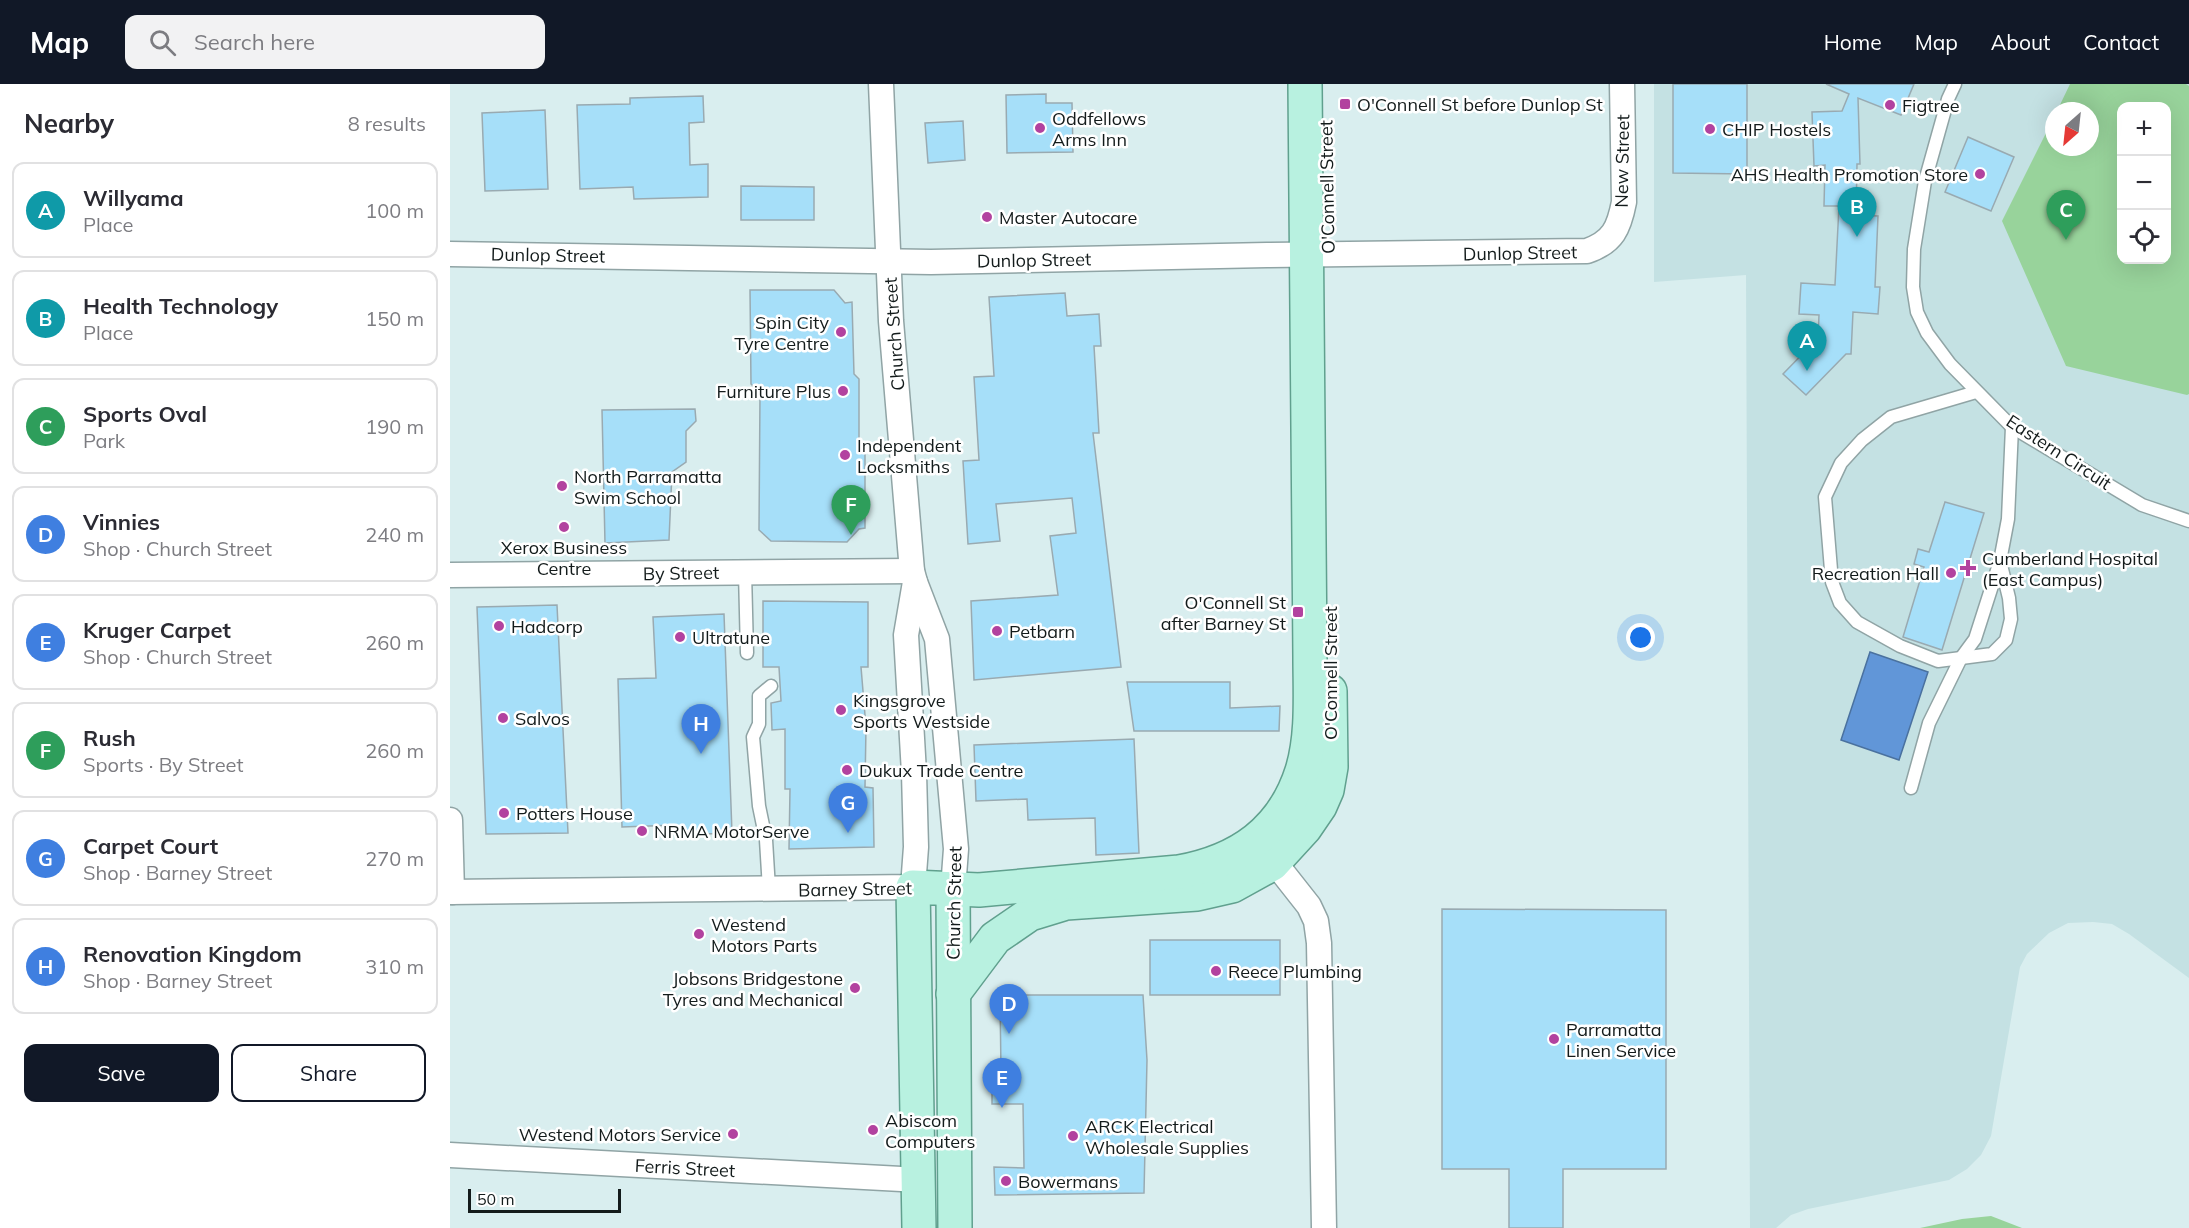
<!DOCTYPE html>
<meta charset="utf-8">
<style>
:root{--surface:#fff;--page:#f2f2f3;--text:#2b2b33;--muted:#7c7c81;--line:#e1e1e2;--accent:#111827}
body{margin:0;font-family:Mulish,sans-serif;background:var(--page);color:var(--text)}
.controls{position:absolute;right:18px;top:18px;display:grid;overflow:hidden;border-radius:12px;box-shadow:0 6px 24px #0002}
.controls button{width:54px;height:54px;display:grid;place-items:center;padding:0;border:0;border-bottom:2px solid var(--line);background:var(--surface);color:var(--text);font:30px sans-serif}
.compass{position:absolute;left:1595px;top:18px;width:54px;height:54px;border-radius:50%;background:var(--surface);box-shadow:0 6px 24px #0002;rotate:207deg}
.scale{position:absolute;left:18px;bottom:15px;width:153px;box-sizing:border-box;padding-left:6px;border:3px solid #131b1b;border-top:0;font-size:16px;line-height:21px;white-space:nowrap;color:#131b1b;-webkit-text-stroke:4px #fff;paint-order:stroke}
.you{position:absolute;left:1191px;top:554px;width:21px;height:21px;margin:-15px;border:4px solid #fff;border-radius:50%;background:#1a73e8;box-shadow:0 0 0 9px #1a73e833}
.badge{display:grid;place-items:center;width:39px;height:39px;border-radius:50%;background:var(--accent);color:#fff;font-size:20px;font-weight:700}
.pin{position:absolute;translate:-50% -50px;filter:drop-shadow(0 2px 3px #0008)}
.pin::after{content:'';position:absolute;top:32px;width:21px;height:18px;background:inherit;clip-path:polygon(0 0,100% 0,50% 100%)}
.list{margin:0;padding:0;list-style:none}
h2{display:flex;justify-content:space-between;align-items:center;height:78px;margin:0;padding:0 24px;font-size:26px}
h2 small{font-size:20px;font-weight:400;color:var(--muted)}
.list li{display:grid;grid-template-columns:39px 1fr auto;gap:18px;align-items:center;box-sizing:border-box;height:96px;margin:0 12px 12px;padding:0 12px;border:2px solid var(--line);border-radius:12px}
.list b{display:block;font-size:22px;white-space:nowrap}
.list p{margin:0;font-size:20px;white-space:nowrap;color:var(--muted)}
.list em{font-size:20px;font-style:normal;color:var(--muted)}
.actions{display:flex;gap:12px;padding:18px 24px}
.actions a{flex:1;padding:14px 0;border:2px solid var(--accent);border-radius:12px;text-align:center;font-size:21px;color:var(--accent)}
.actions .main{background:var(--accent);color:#fff}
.icon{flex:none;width:33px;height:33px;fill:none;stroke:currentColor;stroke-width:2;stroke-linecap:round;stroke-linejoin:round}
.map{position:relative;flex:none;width:1739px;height:1144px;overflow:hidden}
header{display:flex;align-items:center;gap:36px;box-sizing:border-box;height:84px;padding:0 30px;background:var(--accent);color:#fff}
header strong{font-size:28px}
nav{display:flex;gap:33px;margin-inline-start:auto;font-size:21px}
.search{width:420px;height:54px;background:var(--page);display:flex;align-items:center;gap:15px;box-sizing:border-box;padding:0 21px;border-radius:12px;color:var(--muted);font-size:22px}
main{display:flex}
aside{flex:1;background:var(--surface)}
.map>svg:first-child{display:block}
</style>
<header>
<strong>Map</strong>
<div class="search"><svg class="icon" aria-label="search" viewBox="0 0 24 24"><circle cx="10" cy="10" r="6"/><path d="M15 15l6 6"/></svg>Search here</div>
<nav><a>Home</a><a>Map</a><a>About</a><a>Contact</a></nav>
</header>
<main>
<aside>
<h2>Nearby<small>8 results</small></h2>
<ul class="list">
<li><span class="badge" style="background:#0f9aa8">A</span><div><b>Willyama</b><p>Place</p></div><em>100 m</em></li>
<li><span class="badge" style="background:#0f9aa8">B</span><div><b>Health Technology</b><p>Place</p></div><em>150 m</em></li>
<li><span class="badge" style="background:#2e9e5b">C</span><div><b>Sports Oval</b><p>Park</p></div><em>190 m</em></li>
<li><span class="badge" style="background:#3f7fe0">D</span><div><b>Vinnies</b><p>Shop · Church Street</p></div><em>240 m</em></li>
<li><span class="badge" style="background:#3f7fe0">E</span><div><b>Kruger Carpet</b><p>Shop · Church Street</p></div><em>260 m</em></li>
<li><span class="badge" style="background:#2e9e5b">F</span><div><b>Rush</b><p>Sports · By Street</p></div><em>260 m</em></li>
<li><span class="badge" style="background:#3f7fe0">G</span><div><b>Carpet Court</b><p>Shop · Barney Street</p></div><em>270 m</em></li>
<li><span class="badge" style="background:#3f7fe0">H</span><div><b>Renovation Kingdom</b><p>Shop · Barney Street</p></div><em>310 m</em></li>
</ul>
<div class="actions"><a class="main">Save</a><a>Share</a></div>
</aside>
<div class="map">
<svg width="1739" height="1144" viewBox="0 0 1739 1144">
<rect width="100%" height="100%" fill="#d9eeef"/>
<path fill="#c4e1e3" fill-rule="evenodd" d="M1204 0H1739V894L1679 850 1662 840 1643 838 1618 839 1599 849 1577 870 1570 883 1541 1052 1531 1071 1517 1085 1499 1096 1358 1125 1341 1131 1326 1144H1300L1296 191 1204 198ZM1672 22H1716V176H1672ZM1604 27H1640V63H1604Z"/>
<g fill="#98d39b" fill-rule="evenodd">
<path d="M1620 0H1736L1739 2V310L1737 311 1616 282 1552 137 1604 33V63H1640V27H1607ZM1672 22H1716V176H1672Z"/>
<path d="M1541 1132 1572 1144H1470L1512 1135Z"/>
</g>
<path fill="#6196d8" stroke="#4a719f" stroke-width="1.5" d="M1420 568 1478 588 1449 676 1391 656Z"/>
<g fill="#a6dff9" stroke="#99aab1" stroke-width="1.5">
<path d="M1223 0H1297V90L1223 89Z"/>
<path d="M1376 0H1464L1451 31 1408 14 1410 80H1407L1406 131 1428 132 1425 203H1430L1428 230 1403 228 1401 270H1396L1356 311 1333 290 1368 254 1369 231 1349 230 1351 199 1385 201 1389 122H1374L1375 81 1364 82 1362 28 1392 27 1399 10Z"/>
<path d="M596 10V19H622L623 68 557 69 556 11Z"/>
<path d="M253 12 254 38 239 39 240 81 258 80V113L184 115 183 103 130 105 127 21 180 20V14Z"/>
<path d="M95 26 98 105 35 107 32 29Z"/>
<path d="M513 37 515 76 478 79 475 39Z"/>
<path d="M1518 53 1564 73 1541 127 1495 108Z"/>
<path d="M291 102 364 103V136H291Z"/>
<path d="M300 206H384L395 219 402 218 404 290 409 295V362L415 368V444L409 445 397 458 321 457 309 446 310 309 301 300Z"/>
<path d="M615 209 617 232 649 230 651 262H644L649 349H643L671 583 524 596 521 517 608 511 600 452 626 449 622 414 546 420 550 457 518 460 513 377 529 376 524 293 544 292 539 213Z"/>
<path d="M245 325 246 337 236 347V378L222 388 219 456 155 459 152 326Z"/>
<path d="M1495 418 1534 429 1492 566 1453 553 1474 483 1464 480 1468 465 1479 468Z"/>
<path d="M313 517 418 518V583H411L416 643 415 703 423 704 424 763 339 765 340 705H335V645L322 646 321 619 331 617 329 583H313Z"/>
<path d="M107 521 118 749 36 750 27 523Z"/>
<path d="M274 530 282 749 227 751 226 741 172 743 168 595 206 594 203 533Z"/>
<path d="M677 598H780V624L830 622 829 647H684Z"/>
<path d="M684 655 689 769 646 771 645 734 578 736 577 715 526 717 524 661Z"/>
<path d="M992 825 1216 826V1085H1113V1144H1059V1085H992Z"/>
<rect x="700" y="856" width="130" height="55"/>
<path d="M550 911H693L697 976 694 1109 545 1111 544 1083 574 1084 573 1020H542V988H551Z"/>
</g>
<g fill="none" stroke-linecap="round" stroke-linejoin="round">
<defs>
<g id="service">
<path d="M1505 0 1498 15 1475 97 1464 165 1463 203 1467 228 1477 249 1500 280 1562 343 1692 421 1739 437"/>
<path d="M1526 308 1441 333 1412 356 1391 379 1375 413 1382 498 1390 519 1407 538 1450 562 1488 577 1542 570 1556 556 1561 535 1559 514 1550 477"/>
<path d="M295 488 297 569"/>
<path d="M1461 704 1479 639 1511 574 1525 555 1550 477 1558 435 1562 343"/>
<path d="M319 805 316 756 309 722 303 653 309 640V612L321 602"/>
</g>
<g id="minor">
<path d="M431 0 441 237 462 487 465 498 487 555 506 765 503 805"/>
<path d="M0 170 481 178 817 171 1137 167C1163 158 1169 144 1174 118L1172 0"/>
<path d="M0 491 462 487"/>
<path d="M0 736 2 808"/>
<path d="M822 780 833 789 859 822 866 837 869 859 874 1144"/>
<path d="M0 808 463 803 466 763 464 689 456 551 465 498"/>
<path d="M0 1071 470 1096"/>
</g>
<g id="primary">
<path d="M503 805 505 1144"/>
<path d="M503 910 545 854 580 830 616 819 747 810 782 802 822 780 855 744 870 722 877 706 881 683 880 607"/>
<path d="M469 1144 463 803 529 806 729 788C789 777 833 747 852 687 863 651 860 610 860 573L855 0"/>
</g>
</defs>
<use href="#service" stroke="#90a4a5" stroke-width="15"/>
<use href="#minor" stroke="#90a4a5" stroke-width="27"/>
<use href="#primary" stroke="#60a08e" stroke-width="36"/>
<use href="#service" stroke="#fff" stroke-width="12"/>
<use href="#minor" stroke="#fff" stroke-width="24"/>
<use href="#primary" stroke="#b8f1e0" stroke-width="33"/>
</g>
<g fill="#b2429f" stroke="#fff" stroke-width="2">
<rect x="889" y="14" width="12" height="12" rx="3"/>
<circle cx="1440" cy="21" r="6"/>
<circle cx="590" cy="44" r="6"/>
<circle cx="1260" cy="45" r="6"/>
<circle cx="1530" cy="90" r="6"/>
<circle cx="537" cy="133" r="6"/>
<circle cx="391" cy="248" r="6"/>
<circle cx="393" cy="307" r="6"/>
<circle cx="395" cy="371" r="6"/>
<circle cx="112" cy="402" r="6"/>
<circle cx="114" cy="443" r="6"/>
<path d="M1515 475h6v6h6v6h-6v6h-6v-6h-6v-6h6z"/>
<circle cx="1501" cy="489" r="6"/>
<rect x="842" y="522" width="12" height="12" rx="3"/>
<circle cx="49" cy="542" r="6"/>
<circle cx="547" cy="547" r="6"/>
<circle cx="230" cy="553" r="6"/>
<circle cx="391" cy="626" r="6"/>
<circle cx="53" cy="634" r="6"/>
<circle cx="397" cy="686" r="6"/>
<circle cx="54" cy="729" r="6"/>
<circle cx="192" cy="747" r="6"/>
<circle cx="249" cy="850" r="6"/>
<circle cx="766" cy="887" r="6"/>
<circle cx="405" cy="904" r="6"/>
<circle cx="1104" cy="955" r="6"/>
<circle cx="423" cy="1046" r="6"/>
<circle cx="283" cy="1050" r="6"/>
<circle cx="623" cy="1052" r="6"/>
<circle cx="556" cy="1097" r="6"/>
</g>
<g text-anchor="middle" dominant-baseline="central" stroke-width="5" stroke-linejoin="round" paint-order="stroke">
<g font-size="18" fill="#131b1b" stroke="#fff" text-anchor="start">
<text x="907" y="20">O'Connell St before Dunlop St</text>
<text x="1452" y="21">Figtree</text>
<text x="602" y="34">Oddfellows<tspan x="602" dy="21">Arms Inn</tspan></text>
<text x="1272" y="45">CHIP Hostels</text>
<text x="1518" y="90" text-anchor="end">AHS Health Promotion Store</text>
<text x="549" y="133">Master Autocare</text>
<text x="379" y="238" text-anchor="end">Spin City<tspan x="379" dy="21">Tyre Centre</tspan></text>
<text x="381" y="307" text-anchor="end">Furniture Plus</text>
<text x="407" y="361">Independent<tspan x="407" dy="21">Locksmiths</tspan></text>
<text x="124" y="392">North Parramatta<tspan x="124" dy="21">Swim School</tspan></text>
<text x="114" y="463" text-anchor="middle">Xerox Business<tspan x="114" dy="21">Centre</tspan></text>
<text x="1532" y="474">Cumberland Hospital<tspan x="1532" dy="21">(East Campus)</tspan></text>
<text x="1489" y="489" text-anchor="end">Recreation Hall</text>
<text x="836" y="518" text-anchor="end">O'Connell St<tspan x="836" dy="21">after Barney St</tspan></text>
<text x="61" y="542">Hadcorp</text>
<text x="559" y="547">Petbarn</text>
<text x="242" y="553">Ultratune</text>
<text x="403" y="616">Kingsgrove<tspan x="403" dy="21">Sports Westside</tspan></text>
<text x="65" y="634">Salvos</text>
<text x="409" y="686">Dukux Trade Centre</text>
<text x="66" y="729">Potters House</text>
<text x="204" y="747">NRMA MotorServe</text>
<text x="261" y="840">Westend<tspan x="261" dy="21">Motors Parts</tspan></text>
<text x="778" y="887">Reece Plumbing</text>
<text x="393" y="894" text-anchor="end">Jobsons Bridgestone<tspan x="393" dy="21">Tyres and Mechanical</tspan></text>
<text x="1116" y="945">Parramatta<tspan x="1116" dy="21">Linen Service</tspan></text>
<text x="435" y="1036">Abiscom<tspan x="435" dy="21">Computers</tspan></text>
<text x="635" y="1042">ARCK Electrical<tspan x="635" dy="21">Wholesale Supplies</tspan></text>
<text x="271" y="1050" text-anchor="end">Westend Motors Service</text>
<text x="568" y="1097">Bowermans</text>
</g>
<g font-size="18" fill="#131b1b" stroke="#fff">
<text transform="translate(1172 77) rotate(-89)">New Street</text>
<text transform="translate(877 103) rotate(-91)">O'Connell Street</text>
<text transform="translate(1070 169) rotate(-1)">Dunlop Street</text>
<text transform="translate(98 171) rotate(1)">Dunlop Street</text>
<text transform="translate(584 176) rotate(-1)">Dunlop Street</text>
<text transform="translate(444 250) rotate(-94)">Church Street</text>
<text transform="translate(1609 368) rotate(33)">Eastern Circuit</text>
<text transform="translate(231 489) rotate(-1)">By Street</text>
<text transform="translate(880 589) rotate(-90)">O'Connell Street</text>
<text transform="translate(405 805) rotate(-1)">Barney Street</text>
<text transform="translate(504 819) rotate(-89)">Church Street</text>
<text transform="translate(235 1084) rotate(3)">Ferris Street</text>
</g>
</g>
</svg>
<div class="controls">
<button>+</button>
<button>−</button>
<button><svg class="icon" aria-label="locate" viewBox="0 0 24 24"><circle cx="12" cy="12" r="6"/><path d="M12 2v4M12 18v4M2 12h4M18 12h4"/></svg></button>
</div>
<svg class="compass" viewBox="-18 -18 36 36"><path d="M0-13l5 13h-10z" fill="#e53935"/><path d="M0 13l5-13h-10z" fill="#7c7c81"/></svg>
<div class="scale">50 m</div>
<div class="you"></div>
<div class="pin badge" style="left:1357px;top:287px;background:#0f9aa8">A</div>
<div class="pin badge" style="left:1407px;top:153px;background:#0f9aa8">B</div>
<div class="pin badge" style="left:1616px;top:156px;background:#2e9e5b">C</div>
<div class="pin badge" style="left:559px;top:950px;background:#3f7fe0">D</div>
<div class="pin badge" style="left:552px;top:1024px;background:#3f7fe0">E</div>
<div class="pin badge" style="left:401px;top:451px;background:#2e9e5b">F</div>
<div class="pin badge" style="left:398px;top:749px;background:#3f7fe0">G</div>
<div class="pin badge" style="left:251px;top:670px;background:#3f7fe0">H</div>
</div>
</main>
